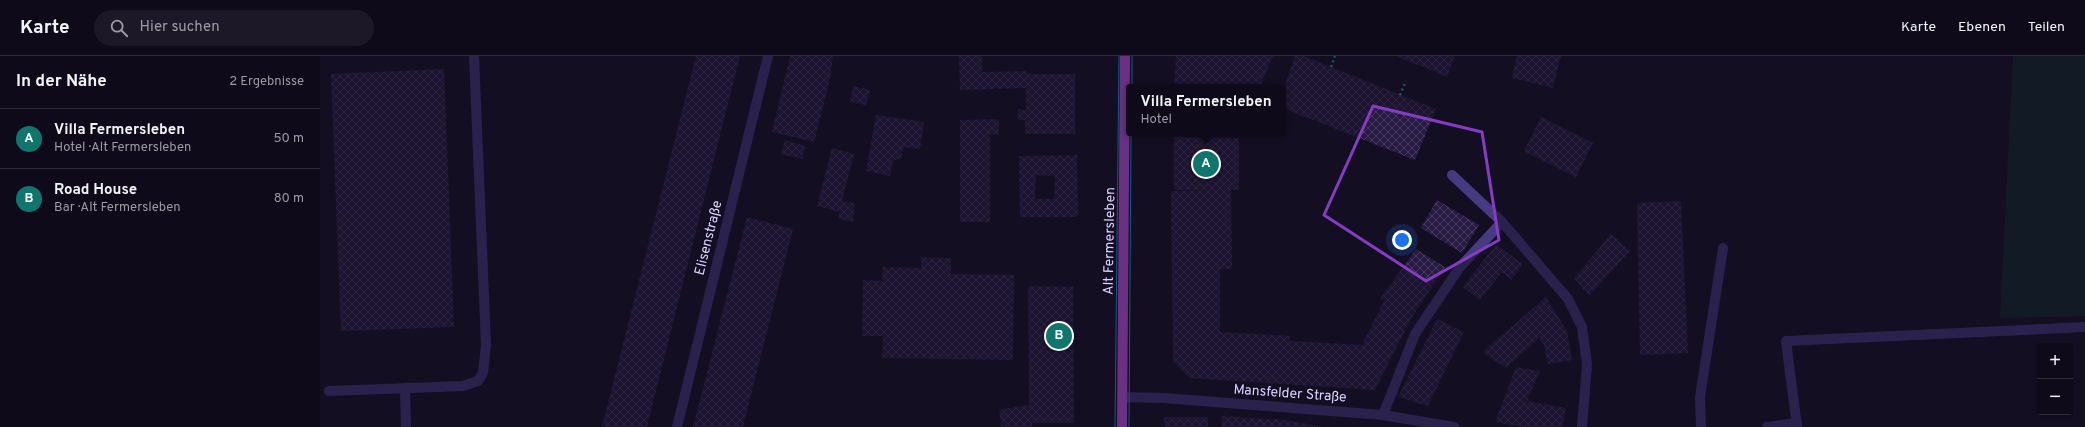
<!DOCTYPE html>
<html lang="de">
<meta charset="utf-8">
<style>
:root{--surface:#0f0a1a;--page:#1d1827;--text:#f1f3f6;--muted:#9b9aa2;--line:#2f2b39;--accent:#0f766e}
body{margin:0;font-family:Overpass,sans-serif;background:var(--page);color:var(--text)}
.controls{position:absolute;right:12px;bottom:12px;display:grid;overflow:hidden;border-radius:4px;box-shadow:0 2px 6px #0003}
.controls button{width:36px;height:36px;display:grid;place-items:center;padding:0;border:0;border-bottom:1px solid var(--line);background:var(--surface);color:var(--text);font:20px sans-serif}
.you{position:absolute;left:1082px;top:184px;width:14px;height:14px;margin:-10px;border:3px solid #fff;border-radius:50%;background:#1a73e8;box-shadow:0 0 0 6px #1a73e833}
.badge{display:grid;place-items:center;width:26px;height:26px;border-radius:50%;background:var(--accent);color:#fff;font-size:13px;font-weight:700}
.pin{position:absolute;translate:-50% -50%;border:2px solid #fff;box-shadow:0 1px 4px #0006}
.popup{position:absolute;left:806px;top:28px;width:160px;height:52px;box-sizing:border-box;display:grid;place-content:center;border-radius:4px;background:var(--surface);filter:drop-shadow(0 1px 3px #0005);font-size:13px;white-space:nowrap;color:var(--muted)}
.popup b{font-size:15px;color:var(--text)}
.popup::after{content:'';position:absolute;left:50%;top:100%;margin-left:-8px;border:8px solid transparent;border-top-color:var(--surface)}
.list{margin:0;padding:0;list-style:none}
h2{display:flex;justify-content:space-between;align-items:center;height:52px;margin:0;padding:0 16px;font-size:17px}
h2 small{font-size:13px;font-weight:400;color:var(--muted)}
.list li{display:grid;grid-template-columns:26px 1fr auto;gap:12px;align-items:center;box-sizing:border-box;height:60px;padding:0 16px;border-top:1px solid var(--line)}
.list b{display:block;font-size:15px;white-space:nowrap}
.list p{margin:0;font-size:13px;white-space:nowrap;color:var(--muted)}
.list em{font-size:13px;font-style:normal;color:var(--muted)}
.icon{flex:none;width:22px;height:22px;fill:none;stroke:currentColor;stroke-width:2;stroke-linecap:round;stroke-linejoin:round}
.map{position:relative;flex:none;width:1765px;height:371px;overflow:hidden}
header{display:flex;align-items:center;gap:24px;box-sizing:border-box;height:56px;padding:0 20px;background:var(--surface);border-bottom:1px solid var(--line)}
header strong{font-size:19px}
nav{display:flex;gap:22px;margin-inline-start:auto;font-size:14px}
.search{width:280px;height:36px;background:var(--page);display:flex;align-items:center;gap:10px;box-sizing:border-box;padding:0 14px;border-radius:22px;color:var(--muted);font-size:15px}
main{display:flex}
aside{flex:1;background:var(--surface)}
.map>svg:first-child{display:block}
</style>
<header>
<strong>Karte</strong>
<div class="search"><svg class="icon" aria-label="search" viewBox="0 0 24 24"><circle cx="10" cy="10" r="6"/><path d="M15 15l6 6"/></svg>Hier suchen</div>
<nav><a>Karte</a><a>Ebenen</a><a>Teilen</a></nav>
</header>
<main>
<aside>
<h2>In der Nähe<small>2 Ergebnisse</small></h2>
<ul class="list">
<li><span class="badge">A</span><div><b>Villa Fermersleben</b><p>Hotel · Alt Fermersleben</p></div><em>50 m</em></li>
<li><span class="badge">B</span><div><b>Road House</b><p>Bar · Alt Fermersleben</p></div><em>80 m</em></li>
</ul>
</aside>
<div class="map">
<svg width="1765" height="371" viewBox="0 0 1765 371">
<defs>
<pattern id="building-cross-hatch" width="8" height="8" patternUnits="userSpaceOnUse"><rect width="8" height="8" fill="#281b43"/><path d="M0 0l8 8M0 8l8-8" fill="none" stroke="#473b5f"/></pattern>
</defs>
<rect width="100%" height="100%" fill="#140e22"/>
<path fill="#11292c" d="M1693 0H1765V260L1680 262Z"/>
<g fill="url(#building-cross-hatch)" fill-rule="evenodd">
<path d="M376 0H420L327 371H282Z"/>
<path d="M470 0H513L510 23 494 86 452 76Z"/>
<path d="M639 0H662V16L706 15V18H755V78H705V64H698V53L706 54V32L640 34Z"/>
<path d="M856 0H953L940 31H854Z"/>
<path d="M975 0H983L1116 53 1095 104 963 52V34Z"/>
<path d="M1076 0H1135L1127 21Z"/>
<path d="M1197 0H1241L1233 32 1192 22Z"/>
<path d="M124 13 134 271 21 275 11 18Z"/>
<path d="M533 30 550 34 546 49 530 46Z"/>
<path d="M556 59 604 66 600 93 584 91 581 103 573 104 570 120 546 115Z"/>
<path d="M1221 61 1273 87 1256 121 1204 95Z"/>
<path d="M679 63V78L670 79V166H640V64Z"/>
<path d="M854 81 919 82V134H911L912 213H900V276L970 280V285L1042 289 1064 245 1060 243 1096 193 1125 211 1092 261 1055 334 869 322 853 305 851 135H895L854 134Z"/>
<path d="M465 84 485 90 482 103 461 98Z"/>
<path d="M512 92 534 98 522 145 535 147 533 166 518 163 520 156 497 150Z"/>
<path d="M757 99 758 161H700L699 100ZM716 119 735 120 734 143H715Z"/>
<path d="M1117 144 1159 169 1142 197 1101 172Z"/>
<path d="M1361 145 1368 297 1320 299 1317 147Z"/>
<path d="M427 161 473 173 423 371H373Z"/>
<path d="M1291 178 1310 195 1269 240 1254 222Z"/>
<path d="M1176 188 1203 208 1191 224 1182 216 1160 244 1143 231Z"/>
<path d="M601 201 631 202V218L694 219 693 304 562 302 563 280H542L543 224 562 225 563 211 601 212Z"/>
<path d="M708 230 753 231 754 367H712V371H681L679 354 709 349Z"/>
<path d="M1226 241 1247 275 1252 304 1228 308 1224 289 1219 282 1186 312 1162 296Z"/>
<path d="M1117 263 1144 276 1108 350 1078 341Z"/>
<path d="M1196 311 1220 315 1207 345 1246 352 1242 371H1205L1175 366Z"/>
<path d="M902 360 966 364 1003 371H902Z"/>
<rect x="844" y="361" width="44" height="10"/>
</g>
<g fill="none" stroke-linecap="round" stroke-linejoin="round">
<g stroke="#31a8b1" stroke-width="2.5" stroke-dasharray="2 3" stroke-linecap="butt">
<path d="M1011 11 1015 0"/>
<path d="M1080 39 1086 25"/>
</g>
<g stroke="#463a80" stroke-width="10">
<path d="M1132 119 1182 166 1248 243 1262 271 1267 308 1262 371"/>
<path d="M85 332 86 371"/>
<path d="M9 335 143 330 158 325 163 317 166 289 154 0"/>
<path d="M803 341 844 342 1063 359 1134 371"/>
<path d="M1063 359 1095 278 1140 211 1182 166"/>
<path d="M357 371 448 0"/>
<path d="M1381 371 1380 341 1403 192"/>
<path d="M1447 371 1477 367"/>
<path d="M1477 371 1466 285 1765 271"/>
</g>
<path stroke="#d45afb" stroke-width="10" d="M802 371 805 0"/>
<g stroke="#05bef5" stroke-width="1">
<path d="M812 31V0"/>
<path d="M795 371 799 0"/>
<path d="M809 371 811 77"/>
</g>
</g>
<path d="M0 0H1765V371H0ZM1053 50 1162 76 1179 184 1106 225 1004 159Z" fill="#140e22" fill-opacity=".55" fill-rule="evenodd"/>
<path fill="none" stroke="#853cc5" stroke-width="3" stroke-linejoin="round" d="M1053 50 1162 76 1179 184 1106 225 1004 159Z"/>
<g text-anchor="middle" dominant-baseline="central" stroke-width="3" stroke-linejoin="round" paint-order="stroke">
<g font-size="14" fill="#dbd0fe" stroke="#140e22">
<text transform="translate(389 182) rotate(-76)">Elisenstraße</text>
<text transform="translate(790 185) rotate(-89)">Alt Fermersleben</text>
<text transform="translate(970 338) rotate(4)">Mansfelder Straße</text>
</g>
</g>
</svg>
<div class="controls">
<button>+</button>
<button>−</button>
</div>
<div class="you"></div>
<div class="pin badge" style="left:886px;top:108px">A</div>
<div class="popup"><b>Villa Fermersleben</b>Hotel</div>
<div class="pin badge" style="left:739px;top:280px">B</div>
</div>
</main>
